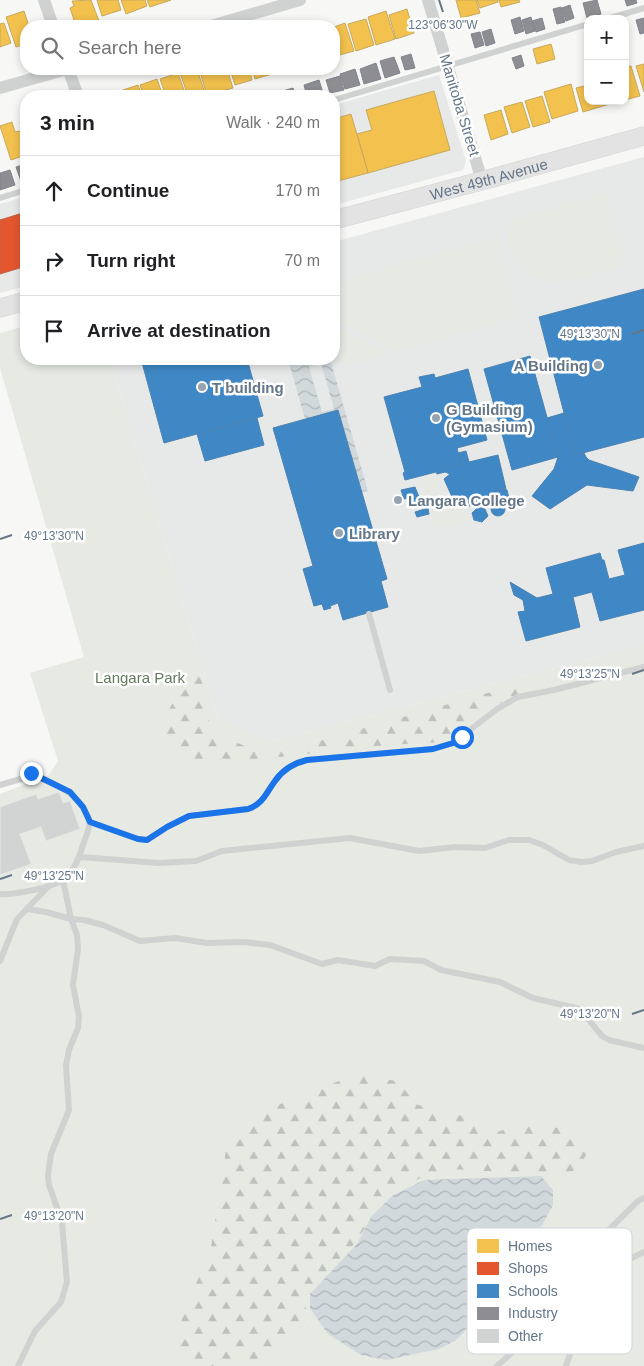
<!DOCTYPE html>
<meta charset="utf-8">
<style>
:root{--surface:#fff;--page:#f6f6f6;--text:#202124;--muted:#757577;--line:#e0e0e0}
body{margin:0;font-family:Arial,sans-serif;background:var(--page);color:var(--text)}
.controls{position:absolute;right:15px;top:15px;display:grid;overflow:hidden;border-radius:10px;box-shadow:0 2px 8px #0003}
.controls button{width:45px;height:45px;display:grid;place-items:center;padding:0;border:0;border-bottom:1px solid var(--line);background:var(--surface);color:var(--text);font:25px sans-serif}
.stop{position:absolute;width:15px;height:15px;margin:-11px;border:4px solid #1a73e8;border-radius:50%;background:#fff}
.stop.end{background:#1a73e8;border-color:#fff;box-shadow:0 1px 5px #0008}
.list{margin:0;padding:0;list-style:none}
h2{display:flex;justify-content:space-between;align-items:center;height:65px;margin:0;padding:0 20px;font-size:21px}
h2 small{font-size:16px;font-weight:400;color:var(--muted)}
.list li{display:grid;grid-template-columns:32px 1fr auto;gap:15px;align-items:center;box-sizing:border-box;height:70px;padding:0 20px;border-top:1px solid var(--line)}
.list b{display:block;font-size:19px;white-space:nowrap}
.list em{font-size:16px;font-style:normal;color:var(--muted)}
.icon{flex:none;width:28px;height:28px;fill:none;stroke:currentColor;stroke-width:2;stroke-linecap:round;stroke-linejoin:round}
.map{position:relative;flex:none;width:644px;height:1366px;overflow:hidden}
.search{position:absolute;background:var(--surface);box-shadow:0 2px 8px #0003;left:20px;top:20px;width:320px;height:55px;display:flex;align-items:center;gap:12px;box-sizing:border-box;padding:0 18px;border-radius:20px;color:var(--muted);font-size:19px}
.panel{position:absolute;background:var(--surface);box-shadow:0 2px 8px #0003;left:20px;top:90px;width:320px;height:275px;border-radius:20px}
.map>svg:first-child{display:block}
</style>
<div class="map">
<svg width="644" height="1366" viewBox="0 0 644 1366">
<defs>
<pattern id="forest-firs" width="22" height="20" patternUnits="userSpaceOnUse" patternTransform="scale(1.25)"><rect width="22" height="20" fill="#e6eae3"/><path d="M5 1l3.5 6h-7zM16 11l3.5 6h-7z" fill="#bec2be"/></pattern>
<pattern id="water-waves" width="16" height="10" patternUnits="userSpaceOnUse" patternTransform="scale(1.25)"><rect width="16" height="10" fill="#d1d9dc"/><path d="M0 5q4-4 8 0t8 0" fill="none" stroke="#adb5b8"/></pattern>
</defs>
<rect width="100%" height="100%" fill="#f7f7f5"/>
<g fill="#e7e8e8">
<path d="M439 75 466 161 463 170 334 205V105Z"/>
<path d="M644 157V645L270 742 218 719 110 359H334V242Z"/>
<path d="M26 196V286L0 293V204Z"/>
</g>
<g fill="#e6eae3">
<path d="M606 193 623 258 618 266C588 274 536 298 518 263 511 251 509 235 505 222Z"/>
<path d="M497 238 518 317 396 351 334 315V283Z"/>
<path d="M334 324 386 353 343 366 334 333Z"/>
<path d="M26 326V359H110L218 719 270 742 644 645V1366H0V794L49 775 58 761 30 673 84 657 0 368V333Z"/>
<path d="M436 476 441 493 426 498 421 480Z"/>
<path d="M444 506H449L454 510 458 506C467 507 471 511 470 520L461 524 454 522 451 528 435 525 432 522V512L434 509H442Z"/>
</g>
<g fill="url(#forest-firs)">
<path d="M200 673 209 713V726L221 736 245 746 287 750 509 687 533 686 490 709 463 730 443 742 386 745 217 764 185 758 180 743 169 739 162 723 172 704Z"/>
<path d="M354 1075 397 1081 418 1105 460 1115 485 1135 529 1123 576 1131 582 1137 589 1150 577 1170 555 1175 451 1169 390 1188 356 1242 308 1293 304 1303 313 1324 299 1333 285 1348 264 1361 212 1366 180 1359 171 1346 211 1247 227 1144 278 1105Z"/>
</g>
<g fill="url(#water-waves)" fill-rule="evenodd">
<path d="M288 359H330L368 491 362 492 338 410 305 419ZM321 363 334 409 322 412 309 367Z"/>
<path d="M541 1176 553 1190V1205L541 1227 543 1256 530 1276 479 1317 455 1341 439 1349 386 1360 361 1355 328 1334 310 1308V1294L357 1244 371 1217 392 1196 424 1180Z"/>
</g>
<g fill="#f2c14e" stroke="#c7aa5f">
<path d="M91 0 99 21 84 26H76L70 8 74 6 72 1Z"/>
<path d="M97 0H118L121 10 102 16Z"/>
<path d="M121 0H145L147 6 126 14Z"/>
<path d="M147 0H171L150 7Z"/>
<path d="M456 0H476L480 13 461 18Z"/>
<path d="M477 0H498V2L480 8Z"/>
<path d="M499 0H519L520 2 501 7Z"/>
<path d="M407 9 414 33 396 39 389 15Z"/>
<path d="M24 11 29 26H26V44L16 47 6 17Z"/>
<path d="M386 11 395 39 376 45 368 17Z"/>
<path d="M366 19 374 45 356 51 348 24Z"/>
<path d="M4 23 11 43 0 47V24Z"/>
<path d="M345 23 354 51 336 56 334 49V27Z"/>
<path d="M551 44 555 59 537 64 533 49Z"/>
<path d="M644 64V92L636 66Z"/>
<path d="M631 66 640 96 625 100V67Z"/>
<path d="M193 69H197L206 96H188L180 73Z"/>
<path d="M199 69H227L233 88 207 95Z"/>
<path d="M230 69H249L252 80 235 85Z"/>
<path d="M252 69H271L272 74 255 79Z"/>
<path d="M274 69H292L275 74Z"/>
<path d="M178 73 186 96H166L160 79Z"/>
<path d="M157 79 163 96H144L140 85Z"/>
<path d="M571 84 578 111 552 119 544 92Z"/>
<path d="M138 85 142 96H121L120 91Z"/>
<path d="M588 85V101H609L610 104 583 112 576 88Z"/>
<path d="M118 91 120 96H104Z"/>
<path d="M434 91 450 150 368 173 357 134 372 130 366 110Z"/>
<path d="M542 96 550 122 533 127 525 101Z"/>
<path d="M522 102 530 127 512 133 504 107Z"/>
<path d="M501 110 508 134 491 140 484 115Z"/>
<path d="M351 114 368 173 334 182V119Z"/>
<path d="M26 120V141L20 122Z"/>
<path d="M12 122 15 132 20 131 26 150V155L11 160 0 126Z"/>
</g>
<path fill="#e4572e" stroke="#be6049" d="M26 212V266L0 274V220Z"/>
<g fill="#3f88c5" stroke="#4a83b3">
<path d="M644 289V437L575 455 539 317Z"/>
<path d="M530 356 558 457 512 470 484 369Z"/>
<path d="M141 359H247L263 416 164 443Z"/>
<path d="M468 369 487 440 457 448 461 464 444 469 445 472 437 474 436 472 405 480 403 473 405 472 384 397 422 387 419 377 434 374 435 378Z"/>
<path d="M338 410 387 579 381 581 388 607 343 620 338 603 330 606 331 608 324 610 322 604 314 606 303 569 313 566 273 428Z"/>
<path d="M564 413 575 455 584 453 586 457 589 460 639 477 633 491 587 485 550 509 532 496 554 469 558 457 547 418Z"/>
<path d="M257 418 264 445 205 461 197 434Z"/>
<path d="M466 451 469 462 498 455 506 489 500 488 471 506 465 505 462 500V503H461L454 495 453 499 444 479 450 474 445 472 444 469 461 464 458 453Z"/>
<path d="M415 487 421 502 414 504 412 497 404 499 401 490Z"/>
<path d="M500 488 507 490 511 507 509 508 488 495Z"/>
<circle cx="498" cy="509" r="7"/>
<path d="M478 507 485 509 488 516 482 522 474 520 472 513Z"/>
<path d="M428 508 429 514 417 517 415 512Z"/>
<path d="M644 543V610L600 621 592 592 573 597 580 627 526 641 518 612 525 611 523 600 514 595 510 582 537 598 553 594 546 568 600 553 602 560H604L609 579 625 575 618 550Z"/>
</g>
<g fill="#8d8d92" stroke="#81868f">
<path d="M597 0 601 14 587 18 583 3Z"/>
<path d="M625 0H636L637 3 627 6Z"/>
<path d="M570 5 574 18 566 21 562 8Z"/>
<path d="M561 7 565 22 557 24 553 9Z"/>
<path d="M520 17 524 31 515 34 511 20Z"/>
<path d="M531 17 535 31 526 34 522 20Z"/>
<path d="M542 18 545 29 536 32 532 21Z"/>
<path d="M644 18V33L640 34 636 20Z"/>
<path d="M491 29 495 43 486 46 482 32Z"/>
<path d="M480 32 484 45 475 48 471 34Z"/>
<path d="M411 54 415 68 405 70 401 57Z"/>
<path d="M521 55 524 66 516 69 512 58Z"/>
<path d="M394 57 400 73 385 78 380 61Z"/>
<path d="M376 63 381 79 364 84 360 69Z"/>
<path d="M355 69 360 85 345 89 340 74Z"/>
<path d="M340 76 344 90 330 93 326 80Z"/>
<path d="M319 80 324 96H307L304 85Z"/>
<path d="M293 88 296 96H280L279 92Z"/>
<path d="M26 164V182L22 184 16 167Z"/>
<path d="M10 170 15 185 0 190V173Z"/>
</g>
<path fill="#d2d3d3" stroke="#e6e6e5" d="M59 792 63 803 70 801 80 829 46 841 41 827 20 834 31 864 0 875V807L36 794 38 799Z"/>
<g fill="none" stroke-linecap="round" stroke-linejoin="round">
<defs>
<g id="secondary">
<path id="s1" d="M334 220 496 177 644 136"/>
<path d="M0 308 26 301"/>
</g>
</defs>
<use href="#secondary" stroke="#d2d4d5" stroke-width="19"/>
<g stroke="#d0d2d2" stroke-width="6">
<path d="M607 19 644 8"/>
<path d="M334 100 588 24"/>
<path d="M0 198 26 190"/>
<path d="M369 614 390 690"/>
<path d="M0 785 24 778 31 773C50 782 70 789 82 806 94 822 89 828 83 845 73 876 67 883 34 890 22 892 12 895 0 894"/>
<path d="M90 822 137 839 147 840 167 827 189 816 248 809C263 804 266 793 275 781 283 769 294 763 307 760L433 749 453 743 497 709 518 697 554 690 644 667"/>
<path d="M80 857 159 863 196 861 222 851 350 838 419 851 455 847 485 848 509 840H529L543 845 569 860 581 862 592 861 616 852 644 846"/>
<path d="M27 909 46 912 71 919 84 920 103 925 140 941 175 938 207 943 244 942 270 945 322 964 338 960 375 966 390 959 424 961 441 970 500 982 533 998 580 1009 602 1036 609 1040 644 1048"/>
<path d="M0 961 17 919 49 886"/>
<path d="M18 1366 35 1331 61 1302 67 1282 62 1222 49 1185 48 1176 51 1154 69 1110 66 1065 69 1050 78 1028 79 1017 73 985 78 949 77 935 71 919 63 880"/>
<path d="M497 1366 533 1334 541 1324 551 1297 561 1277 638 1201 644 1198"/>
<path d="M566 1366 577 1334 590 1309 591 1290 594 1281 610 1269 644 1252"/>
</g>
<g stroke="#d0d2d2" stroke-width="12">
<path d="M44 0 53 26"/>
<path d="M428 0 482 181"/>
<path d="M211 26 300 0"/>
<path d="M68 69 78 96"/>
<path d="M0 88 67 69"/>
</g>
<use href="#secondary" stroke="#e3e3e3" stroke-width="18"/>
</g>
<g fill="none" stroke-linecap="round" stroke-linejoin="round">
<path stroke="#1a73e8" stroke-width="6" d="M31 773 70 792 83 807 90 822 138 839 147 840 167 827 189 816 248 809C263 804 266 793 275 781 283 769 294 763 307 760L433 749 453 743 462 737"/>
</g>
<path fill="none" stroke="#647688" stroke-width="2" d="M439 0 443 12M632 334 644 330M0 539 12 535M632 674 644 670M0 879 12 875M632 1014 644 1010M0 1219 12 1215"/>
<g fill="#97a3ae" stroke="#fff" stroke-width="2">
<circle cx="598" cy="365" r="5"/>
<circle cx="202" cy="387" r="5"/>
<circle cx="436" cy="418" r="5"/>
<circle cx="398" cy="500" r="5"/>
<circle cx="339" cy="533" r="5"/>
</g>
<g text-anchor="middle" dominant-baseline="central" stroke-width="5" stroke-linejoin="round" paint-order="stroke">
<g font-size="15" fill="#647688" stroke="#fff">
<text transform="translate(460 105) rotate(73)">Manitoba Street</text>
<text stroke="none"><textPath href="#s1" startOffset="160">West 49th Avenue</textPath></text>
</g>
<g font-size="15" font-weight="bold" fill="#647688" stroke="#fff" text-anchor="start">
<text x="588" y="365" text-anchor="end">A Building</text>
<text x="212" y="387">T building</text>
<text x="446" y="409">G Building<tspan x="446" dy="17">(Gymasium)</tspan></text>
<text x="408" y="500">Langara College</text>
<text x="349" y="533">Library</text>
</g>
<g font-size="15" fill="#637a5f" stroke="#fff">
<text x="140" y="677">Langara Park</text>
</g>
</g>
<rect x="467" y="1228" width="165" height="126" rx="8" fill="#fff" stroke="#d0d6db" stroke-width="1"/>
<rect x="477" y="1239" width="22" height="14" fill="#f2c14e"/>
<rect x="477" y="1262" width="22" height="13" fill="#e4572e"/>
<rect x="477" y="1284" width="22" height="14" fill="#3f88c5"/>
<rect x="477" y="1307" width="22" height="13" fill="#8d8d92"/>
<rect x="477" y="1329" width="22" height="14" fill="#d2d3d3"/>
<g font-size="14" fill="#647688">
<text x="508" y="1251">Homes</text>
<text x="508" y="1273">Shops</text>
<text x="508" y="1296">Schools</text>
<text x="508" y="1318">Industry</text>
<text x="508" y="1341">Other</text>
</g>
<g font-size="12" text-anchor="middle" fill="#647688" stroke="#fff" stroke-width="5" stroke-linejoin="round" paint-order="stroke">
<text x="443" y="29">123°06'30"W</text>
<text x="590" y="338">49°13'30"N</text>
<text x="54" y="540">49°13'30"N</text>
<text x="590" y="678">49°13'25"N</text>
<text x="54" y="880">49°13'25"N</text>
<text x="590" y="1018">49°13'20"N</text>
<text x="54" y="1220">49°13'20"N</text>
</g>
</svg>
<div class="controls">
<button>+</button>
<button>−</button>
</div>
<div class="stop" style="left:462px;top:737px"></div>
<div class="stop end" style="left:31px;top:773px"></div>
<div class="search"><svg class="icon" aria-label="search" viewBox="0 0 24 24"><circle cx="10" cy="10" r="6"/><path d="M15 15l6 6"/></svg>Search here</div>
<section class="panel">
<h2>3 min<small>Walk · 240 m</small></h2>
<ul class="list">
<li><svg class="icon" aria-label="ahead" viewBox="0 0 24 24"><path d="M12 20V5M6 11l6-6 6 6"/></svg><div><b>Continue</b></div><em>170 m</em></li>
<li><svg class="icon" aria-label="right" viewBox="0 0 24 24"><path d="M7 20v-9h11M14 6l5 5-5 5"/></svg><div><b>Turn right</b></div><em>70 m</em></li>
<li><svg class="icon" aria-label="arrive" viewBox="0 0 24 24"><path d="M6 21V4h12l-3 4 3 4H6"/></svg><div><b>Arrive at destination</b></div></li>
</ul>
</section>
</div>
